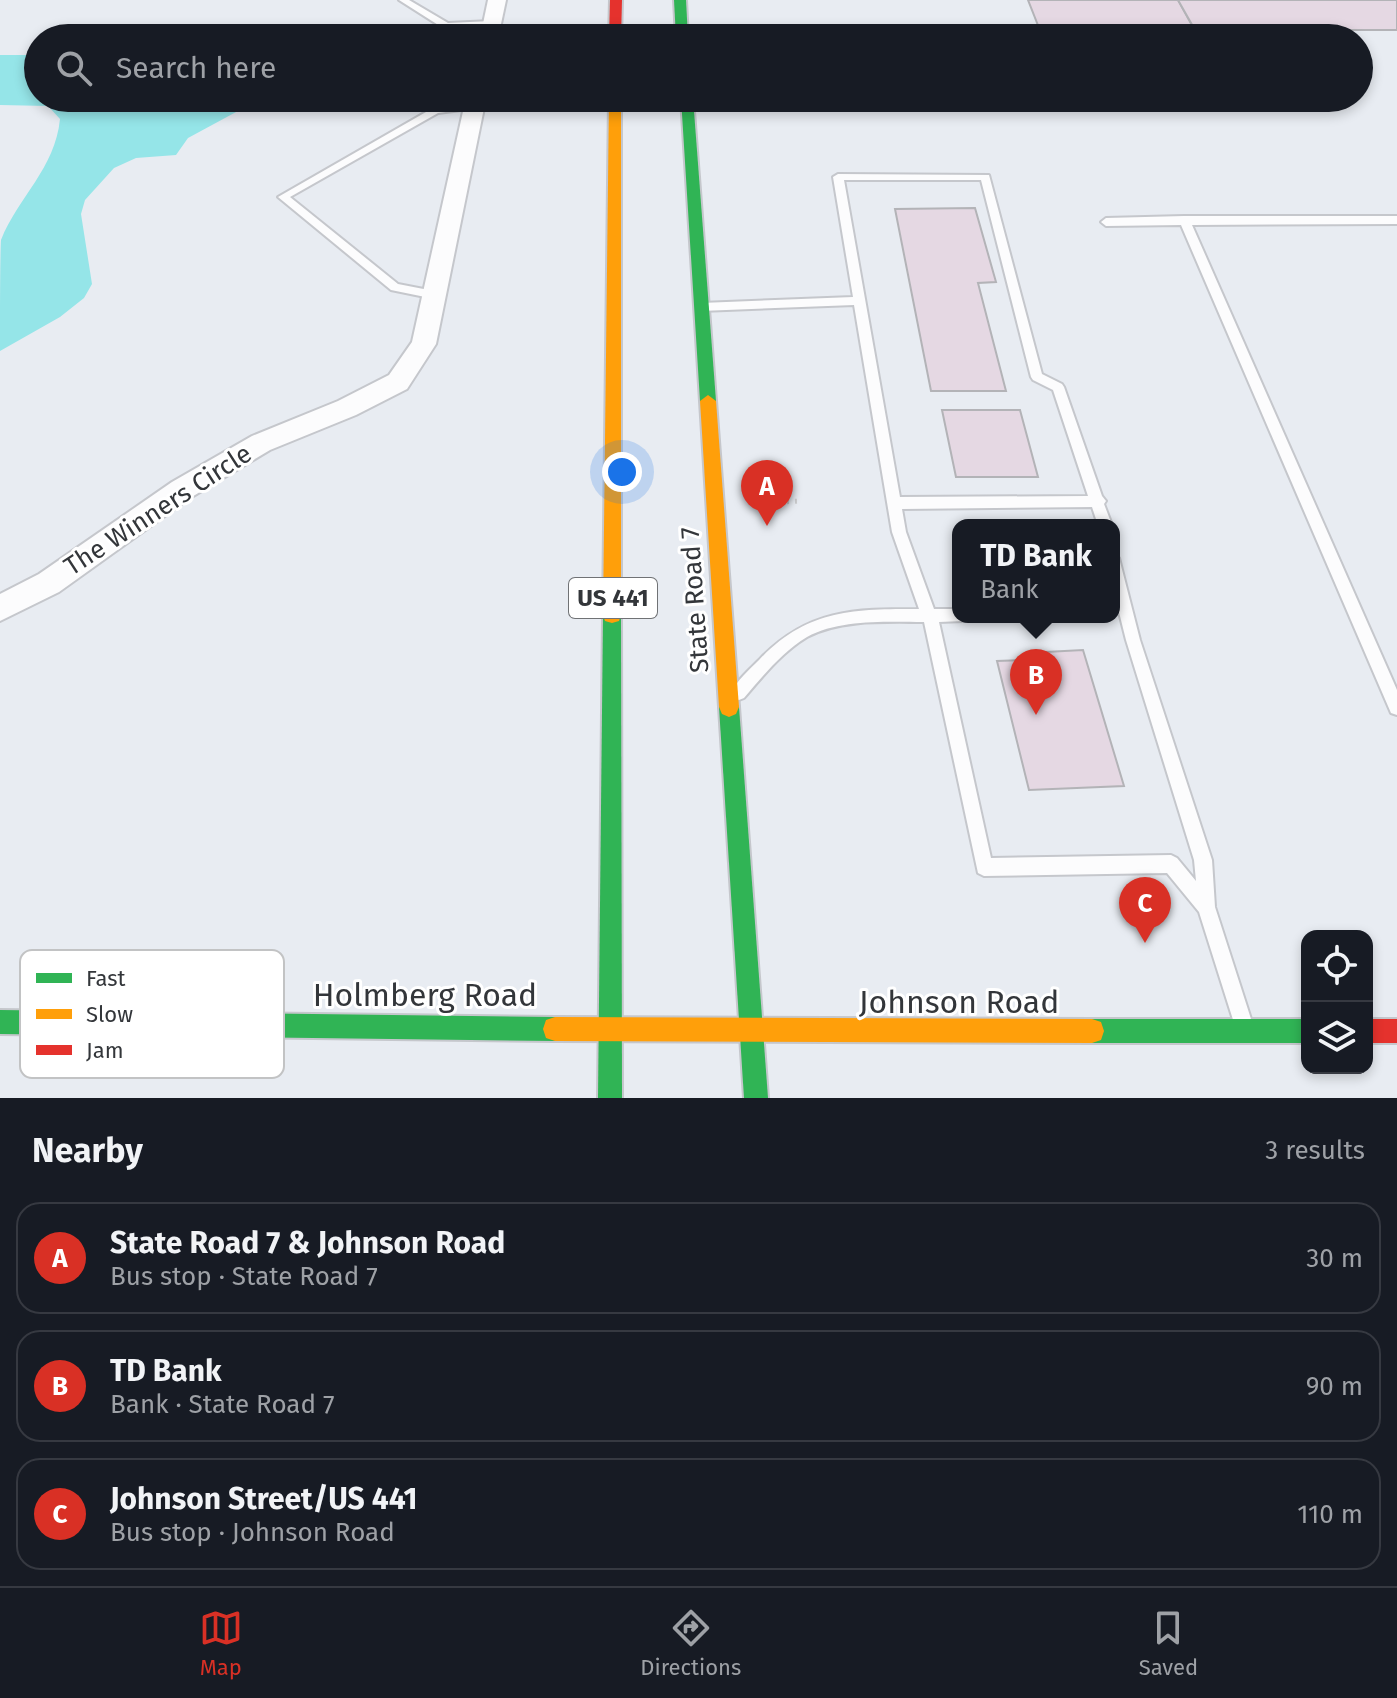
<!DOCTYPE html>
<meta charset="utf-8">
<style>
:root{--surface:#171b24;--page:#242831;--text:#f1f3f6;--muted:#9ea1a6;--line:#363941;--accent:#d93025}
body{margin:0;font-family:"Fira Sans",sans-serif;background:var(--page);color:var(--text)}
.controls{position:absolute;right:24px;bottom:24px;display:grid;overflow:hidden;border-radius:16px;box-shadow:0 4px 12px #0003}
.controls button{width:72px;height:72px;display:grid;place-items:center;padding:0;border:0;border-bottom:2px solid var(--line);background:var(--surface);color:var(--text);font:40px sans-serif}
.you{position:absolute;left:622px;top:472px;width:28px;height:28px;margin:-20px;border:6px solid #fff;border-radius:50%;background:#1a73e8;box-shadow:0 0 0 12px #1a73e833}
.badge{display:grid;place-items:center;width:52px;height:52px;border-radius:50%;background:var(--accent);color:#fff;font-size:26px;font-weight:700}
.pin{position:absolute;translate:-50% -66px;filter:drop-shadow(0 2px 4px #0008)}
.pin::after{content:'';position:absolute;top:42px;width:28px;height:24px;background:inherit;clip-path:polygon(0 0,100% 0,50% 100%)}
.popup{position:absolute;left:952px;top:519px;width:168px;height:104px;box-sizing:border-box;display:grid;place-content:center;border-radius:16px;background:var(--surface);filter:drop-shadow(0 2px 6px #0005);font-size:26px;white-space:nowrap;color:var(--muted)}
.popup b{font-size:30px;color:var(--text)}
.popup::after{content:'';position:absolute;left:50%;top:100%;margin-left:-16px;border:16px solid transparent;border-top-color:var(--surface)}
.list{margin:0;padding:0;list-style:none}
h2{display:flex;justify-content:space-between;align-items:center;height:104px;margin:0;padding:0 32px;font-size:34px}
h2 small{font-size:26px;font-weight:400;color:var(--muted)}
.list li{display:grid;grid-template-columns:52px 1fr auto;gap:24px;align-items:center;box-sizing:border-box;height:112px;margin:0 16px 16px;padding:0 16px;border:2px solid var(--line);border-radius:24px}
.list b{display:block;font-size:30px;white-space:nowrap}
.list p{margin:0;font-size:26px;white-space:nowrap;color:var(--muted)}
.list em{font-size:26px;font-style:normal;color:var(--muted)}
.icon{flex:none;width:44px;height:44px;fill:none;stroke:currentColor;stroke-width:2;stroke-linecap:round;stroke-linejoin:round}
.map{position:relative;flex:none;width:1397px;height:1098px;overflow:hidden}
.search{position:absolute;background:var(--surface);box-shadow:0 4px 12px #0003;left:24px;right:24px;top:24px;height:88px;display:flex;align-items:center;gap:20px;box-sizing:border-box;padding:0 28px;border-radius:44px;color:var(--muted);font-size:30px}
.sheet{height:488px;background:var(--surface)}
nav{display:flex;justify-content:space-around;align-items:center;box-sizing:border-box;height:112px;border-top:2px solid var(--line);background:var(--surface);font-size:22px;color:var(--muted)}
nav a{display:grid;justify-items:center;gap:4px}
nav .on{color:var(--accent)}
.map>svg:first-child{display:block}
</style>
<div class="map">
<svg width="1397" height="1098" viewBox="0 0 1397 1098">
<rect width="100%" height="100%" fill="#e8ecf2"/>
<path fill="#95e5e8" d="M0 55H38V98H262L188 138 176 155 136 158 114 168 85 200 81 214 92 284 84 298 60 317 0 351C0 330 0 255 1 240 18 197 55 169 60 119L48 106 0 105Z"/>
<g fill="#e5d8e3" stroke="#b3b3b7" stroke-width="2">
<path d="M1028 0H1178L1199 38H1043Z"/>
<path d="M1178 0H1397V30H1195Z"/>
<path d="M1066 98H1233L1235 101 1067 102Z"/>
<path d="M975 208 996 282 978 283 1006 391H931L895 209Z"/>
<path d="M942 410H1020L1038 477H956Z"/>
<path d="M1083 650 1124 786 1029 790 997 661 1029 660 1027 653Z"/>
</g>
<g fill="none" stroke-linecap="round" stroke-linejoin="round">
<defs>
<g id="lane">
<path d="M399 0H409L448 23 492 21 496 24 492 27 443 28Z"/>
<path d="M474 103 479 106 477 108 438 113 290 197 398 284 439 292V298L435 299 391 290 278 197 433 108Z"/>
<path d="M838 174 989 175 1042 374 1062 384 1064 387 1102 496 1106 501 1104 504 1112 525H1098L1092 507 902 509 906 532 934 609H958V617H965L963 621 939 622 991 858 1171 855 1177 858 1196 881 1194 860 1126 640 1114 592V556L1119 558 1140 640 1212 860 1215 907 1251 1019 1249 1026 1242 1028 1235 1026 1199 912 1167 873 984 876 978 873 924 622C887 622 840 619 807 637 782 652 763 676 744 698L739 700 734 698 731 693C737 680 749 670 759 660 807 609 854 609 919 609L892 532 854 305 701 311 695 307 701 303 853 297 833 177ZM844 180H981L1031 377 1033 380 1053 390 1088 496 900 497Z"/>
<path d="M1184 216H1397V224L1192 225 1397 690V715L1391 713 1181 225 1106 226 1101 222 1106 218Z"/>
</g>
<g id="street">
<path d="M488 0H506L498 38H480Z"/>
<path d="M466 98H486L436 344 407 389 356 415 270 450 190 498 59 592 0 621V594L39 574 172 482 252 436 338 401 389 375 412 342Z"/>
</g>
<g id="fast">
<path d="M674 0H686L688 38H676Z"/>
<path d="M681 98H693L716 401 708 407 700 401Z"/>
<path d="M612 607 619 609 621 615 622 1098H598L603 615 605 609Z"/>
<path d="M729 697 736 700 739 707 768 1098H744L719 707 722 700Z"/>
<path d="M0 1010 555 1017 564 1020 567 1029 564 1038 555 1041 0 1034Z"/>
<path d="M1092 1019H1307V1043H1092L1083 1040 1080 1031 1083 1022Z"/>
</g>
<g id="slow">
<path d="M609 98H621V615L619 621 612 623 605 621 603 615Z"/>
<path d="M708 395 716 401 739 707 736 714 729 717 722 714 719 707 700 401Z"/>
<path d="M555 1017 1092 1019 1101 1022 1104 1031 1101 1040 1092 1043 555 1041 546 1038 543 1029 546 1020Z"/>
</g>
<g id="jam">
<path d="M610 0H622L621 38H609Z"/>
<rect x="1367" y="1019" width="30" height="24"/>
</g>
</defs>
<use href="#lane" stroke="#c5c7cc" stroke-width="4"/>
<use href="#street" stroke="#c5c7cc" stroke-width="4"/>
<use href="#fast" stroke="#c5c7cc" stroke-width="4"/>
<use href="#slow" stroke="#c5c7cc" stroke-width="4"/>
<use href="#jam" stroke="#c5c7cc" stroke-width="4"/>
<path stroke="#cccdcf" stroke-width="5" stroke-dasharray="2 6" stroke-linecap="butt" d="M755 503 802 501"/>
<use href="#lane" fill="#fcfcfd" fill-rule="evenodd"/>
<use href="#street" fill="#fcfcfd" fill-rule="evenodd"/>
<use href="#fast" fill="#30b455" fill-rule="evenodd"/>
<use href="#slow" fill="#ff9f0a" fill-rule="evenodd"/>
<use href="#jam" fill="#e5322d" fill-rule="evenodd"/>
</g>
<g text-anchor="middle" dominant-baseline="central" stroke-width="6" stroke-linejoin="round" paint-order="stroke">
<rect fill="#fff" stroke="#707275" stroke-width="2" x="569" y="578" width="88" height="40" rx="6"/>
<g font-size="24" font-weight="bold" fill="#33363a">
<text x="613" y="598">US 441</text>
</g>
<g font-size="26" fill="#33363a" stroke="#fff">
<text transform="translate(158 510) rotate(-33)">The Winners Circle</text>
<text transform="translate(695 600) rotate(-94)">State Road 7</text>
</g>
<g font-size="32" fill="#33363a" stroke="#fff">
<text x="425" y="995">Holmberg Road</text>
<text x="959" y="1002">Johnson Road</text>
</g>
</g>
<rect x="20" y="950" width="264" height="128" rx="12" fill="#fff" stroke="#c2c3c4" stroke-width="2"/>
<rect x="36" y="973" width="36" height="10" fill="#30b455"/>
<rect x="36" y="1009" width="36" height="10" fill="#ff9f0a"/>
<rect x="36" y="1045" width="36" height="10" fill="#e5322d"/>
<g font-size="22" fill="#33363a">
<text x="86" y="986">Fast</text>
<text x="86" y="1022">Slow</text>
<text x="86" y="1058">Jam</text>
</g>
</svg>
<div class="controls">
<button><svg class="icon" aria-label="locate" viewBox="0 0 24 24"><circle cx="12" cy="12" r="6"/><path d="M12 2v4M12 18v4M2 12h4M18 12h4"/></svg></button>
<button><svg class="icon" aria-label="layers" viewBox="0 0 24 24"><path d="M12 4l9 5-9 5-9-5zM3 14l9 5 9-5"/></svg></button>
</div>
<div class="you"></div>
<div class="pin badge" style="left:767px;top:526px">A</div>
<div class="pin badge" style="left:1036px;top:715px">B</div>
<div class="popup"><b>TD Bank</b>Bank</div>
<div class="pin badge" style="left:1145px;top:943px">C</div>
<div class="search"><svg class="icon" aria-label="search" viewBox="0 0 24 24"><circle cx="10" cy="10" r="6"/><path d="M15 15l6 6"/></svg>Search here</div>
</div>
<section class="sheet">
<h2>Nearby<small>3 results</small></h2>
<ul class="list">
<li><span class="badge">A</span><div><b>State Road 7 &amp; Johnson Road</b><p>Bus stop · State Road 7</p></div><em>30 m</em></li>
<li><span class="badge">B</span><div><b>TD Bank</b><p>Bank · State Road 7</p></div><em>90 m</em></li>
<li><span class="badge">C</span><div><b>Johnson Street/US 441</b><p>Bus stop · Johnson Road</p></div><em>110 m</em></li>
</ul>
</section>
<nav>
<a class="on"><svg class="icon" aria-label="map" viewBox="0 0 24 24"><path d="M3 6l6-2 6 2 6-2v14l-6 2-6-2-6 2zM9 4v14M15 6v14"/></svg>Map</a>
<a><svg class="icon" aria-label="directions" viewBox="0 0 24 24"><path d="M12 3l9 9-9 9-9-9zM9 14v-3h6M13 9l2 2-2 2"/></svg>Directions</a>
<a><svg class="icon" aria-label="saved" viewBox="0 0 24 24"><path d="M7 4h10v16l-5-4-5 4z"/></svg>Saved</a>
</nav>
